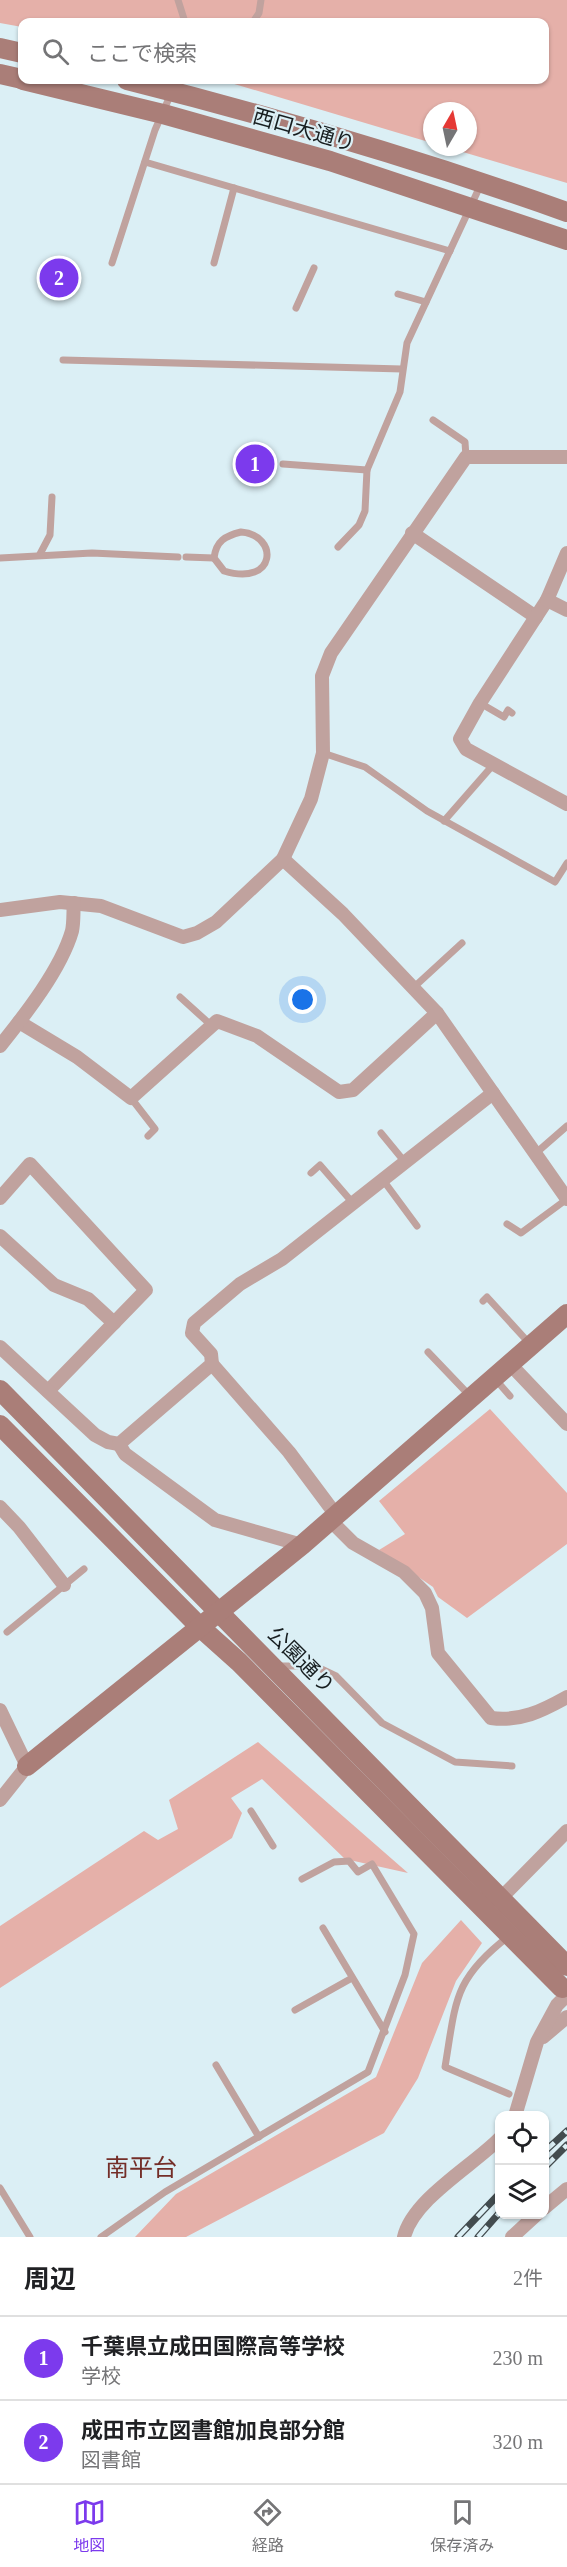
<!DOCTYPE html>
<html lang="ja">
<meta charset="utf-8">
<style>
:root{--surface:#fff;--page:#f2f2f2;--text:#202124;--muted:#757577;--line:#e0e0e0;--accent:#7c3aed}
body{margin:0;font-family:"Times New Roman","Noto Sans JP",serif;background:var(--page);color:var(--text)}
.controls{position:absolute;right:18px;bottom:18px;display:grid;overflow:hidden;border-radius:12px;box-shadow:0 2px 4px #0004}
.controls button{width:54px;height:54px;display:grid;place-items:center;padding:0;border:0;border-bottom:2px solid var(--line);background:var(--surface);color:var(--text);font:30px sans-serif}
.compass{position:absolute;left:423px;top:102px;width:54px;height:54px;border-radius:50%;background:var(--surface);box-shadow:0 2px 4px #0004;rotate:9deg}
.you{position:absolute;left:303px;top:1000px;width:21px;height:21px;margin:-15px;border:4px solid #fff;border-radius:50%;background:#1a73e8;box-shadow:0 0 0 9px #1a73e833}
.badge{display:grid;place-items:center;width:39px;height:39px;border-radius:50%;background:var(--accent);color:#fff;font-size:20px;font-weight:700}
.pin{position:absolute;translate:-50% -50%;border:3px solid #fff;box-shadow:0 2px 6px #0006}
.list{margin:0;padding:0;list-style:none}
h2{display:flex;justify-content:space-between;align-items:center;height:78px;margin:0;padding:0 24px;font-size:26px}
h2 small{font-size:20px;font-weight:400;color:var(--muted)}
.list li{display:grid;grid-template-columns:39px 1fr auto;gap:18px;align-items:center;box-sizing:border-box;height:84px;padding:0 24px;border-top:2px solid var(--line)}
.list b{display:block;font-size:22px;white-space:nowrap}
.list p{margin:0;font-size:20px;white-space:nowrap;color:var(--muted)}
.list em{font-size:20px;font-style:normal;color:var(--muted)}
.icon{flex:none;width:33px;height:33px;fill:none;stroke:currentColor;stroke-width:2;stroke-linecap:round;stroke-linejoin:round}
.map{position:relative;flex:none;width:567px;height:2237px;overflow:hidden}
.search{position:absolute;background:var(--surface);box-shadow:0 2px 4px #0004;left:18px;right:18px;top:18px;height:66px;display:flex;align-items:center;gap:15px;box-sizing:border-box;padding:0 21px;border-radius:12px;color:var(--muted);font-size:22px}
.sheet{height:246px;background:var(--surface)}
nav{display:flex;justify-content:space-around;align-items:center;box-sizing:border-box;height:84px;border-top:2px solid var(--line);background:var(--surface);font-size:16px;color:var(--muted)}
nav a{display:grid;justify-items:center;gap:3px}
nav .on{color:var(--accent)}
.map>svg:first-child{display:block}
</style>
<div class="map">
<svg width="567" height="2237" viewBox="0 0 567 2237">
<rect width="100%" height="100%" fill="#dbeff5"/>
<g fill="#e5b0a9">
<path d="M0 0H567V183L446 147H468V111H432V143L221 80H544V22H22V27L0 23Z"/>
<path d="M490 1409 567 1493V1544L467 1618 438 1597 433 1587 379 1550 405 1534 379 1501Z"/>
<path d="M258 1742 408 1873 345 1859 262 1779 231 1798 242 1813 232 1838 0 1988V1926L144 1831 158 1840 178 1829 169 1800Z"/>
<path d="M461 1920 482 1943 456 1981 418 2078 384 2133 186 2237H135L176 2194 376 2077 422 1963Z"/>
</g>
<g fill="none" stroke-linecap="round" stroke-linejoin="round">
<g stroke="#c0a29e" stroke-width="7">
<path d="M178 0 185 22"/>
<path d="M253 22 259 13 261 0"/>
<path d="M145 162 450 251"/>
<path d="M112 263 155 130 177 80"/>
<path d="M214 263 234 188"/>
<path d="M398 294 426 302"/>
<path d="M296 308 314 268"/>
<path d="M63 360 402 369"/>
<path d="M433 420 465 442 466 457"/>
<path d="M283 464 367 470"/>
<path d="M241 532C279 535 277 587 224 571L214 558C216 541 225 536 241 532Z"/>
<path d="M338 547 359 525 365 511 367 470 400 392 407 343 481 184"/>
<path d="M40 554 50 535 52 497"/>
<path d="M186 557 214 558"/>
<path d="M0 558 92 553 178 557"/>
<path d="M480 703 504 717 508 710 512 713"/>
<path d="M323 753 365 767 427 811 555 882 567 863"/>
<path d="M444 821 493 765"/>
<path d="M413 988 462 943"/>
<path d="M180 997 212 1026"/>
<path d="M131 1098 155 1129 148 1136"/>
<path d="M381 1133 404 1161"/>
<path d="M536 1153 567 1126"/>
<path d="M311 1173 320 1165 352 1202"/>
<path d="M383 1180 417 1226"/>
<path d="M507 1224 521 1233 567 1199"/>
<path d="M483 1301 487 1297 530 1344"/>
<path d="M428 1352 470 1396"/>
<path d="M496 1380 510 1396"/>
<path d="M7 1632 84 1569"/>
<path d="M277 1666H315L336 1676 382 1723 455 1762 512 1766"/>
<path d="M251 1811 273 1846"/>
<path d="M323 1928 385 2032"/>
<path d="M295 2010 352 1978"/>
<path d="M216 2065 259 2137"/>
<path d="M509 2094 445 2067C456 2001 453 1979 509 1936"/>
<path d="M0 2188 30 2237"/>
<path d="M101 2237 165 2192 368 2072 405 1975 414 1934 372 1864 358 1872 349 1861 334 1862 302 1879"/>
</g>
<g stroke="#c0a29e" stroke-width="14">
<path d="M412 533 536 617"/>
<path d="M567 553 547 600 480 703 460 739 466 749 567 804"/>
<path d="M547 600 567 610"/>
<path d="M283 859 343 914 437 1013 567 1199"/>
<path d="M0 910 60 902 101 906 183 937 197 933 216 922 283 859 311 799 323 753 322 676 331 653 466 457H567"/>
<path d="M19 1022 77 1057 131 1098 217 1021 257 1036 339 1092 353 1090 437 1013"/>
<path d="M0 1046C25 1015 61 969 72 931 74 922 73 912 74 903"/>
<path d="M0 1198 30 1164 146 1290 48 1391"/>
<path d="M0 1236 54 1285 88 1299 114 1323"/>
<path d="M0 1347 95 1435 108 1442 119 1444 212 1364 211 1354 192 1333 194 1323 240 1284 282 1259 493 1093"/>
<path d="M212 1364 289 1452 336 1515"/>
<path d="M510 1364 567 1424"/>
<path d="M119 1444 125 1454 215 1520 302 1545"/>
<path d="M0 1507 19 1527 64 1585"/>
<path d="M330 1520 353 1543 404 1572 425 1593 432 1608 438 1653 491 1718C520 1722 542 1711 567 1697"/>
<path d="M0 1710 27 1766 0 1800"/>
<path d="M501 1898 567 1831"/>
<path d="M543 2037 567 2017"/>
<path d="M515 2116 537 2042 557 2005 567 1995"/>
<path d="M544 2208 567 2189"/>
<path d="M404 2237C413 2199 474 2165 500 2138"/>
<path d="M512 2237 537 2214"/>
</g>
<g stroke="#aa7e78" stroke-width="20">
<path d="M0 48 22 53"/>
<path d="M0 74 22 79"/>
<path d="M23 80 163 114 330 161 567 240"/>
<path d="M127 80C275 117 423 161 567 212"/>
<path d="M0 1390 567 1966"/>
<path d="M0 1425 201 1628 239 1662 562 1988"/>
<path d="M27 1766 302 1545 567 1314"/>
</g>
<defs>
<g id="rail">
<path d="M544 2152 567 2131"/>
<path d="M544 2168 567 2145"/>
<path d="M458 2237 500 2193"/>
<path d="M478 2237 500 2212"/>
</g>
</defs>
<use href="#rail" stroke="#434c4f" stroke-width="7"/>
<use href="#rail" stroke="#dbeff5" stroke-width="4.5" stroke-dasharray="14" stroke-linecap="butt"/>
</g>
<g text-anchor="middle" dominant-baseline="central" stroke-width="4.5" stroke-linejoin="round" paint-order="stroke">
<g font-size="21" fill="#171e20" stroke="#dbeff5">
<text transform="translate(304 130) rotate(16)">西口大通り</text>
<text transform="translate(301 1660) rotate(45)">公園通り</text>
</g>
<g font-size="24" fill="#742e28" stroke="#dbeff5">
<text x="141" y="2168">南平台</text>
</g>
</g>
</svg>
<div class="controls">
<button><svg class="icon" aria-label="locate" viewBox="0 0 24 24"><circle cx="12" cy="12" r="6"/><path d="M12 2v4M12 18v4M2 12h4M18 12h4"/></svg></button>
<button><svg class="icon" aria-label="layers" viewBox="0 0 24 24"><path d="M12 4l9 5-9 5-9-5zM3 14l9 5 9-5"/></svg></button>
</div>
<svg class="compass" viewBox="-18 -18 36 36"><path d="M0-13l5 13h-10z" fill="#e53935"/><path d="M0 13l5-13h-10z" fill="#757577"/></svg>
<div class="you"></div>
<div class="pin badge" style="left:255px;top:464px">1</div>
<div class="pin badge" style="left:59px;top:278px">2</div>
<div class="search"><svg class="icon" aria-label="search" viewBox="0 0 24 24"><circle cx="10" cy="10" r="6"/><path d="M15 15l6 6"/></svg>ここで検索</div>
</div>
<section class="sheet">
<h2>周辺<small>2件</small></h2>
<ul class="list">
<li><span class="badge">1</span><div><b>千葉県立成田国際高等学校</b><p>学校</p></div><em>230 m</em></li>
<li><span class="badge">2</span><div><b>成田市立図書館加良部分館</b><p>図書館</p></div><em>320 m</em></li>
</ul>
</section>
<nav>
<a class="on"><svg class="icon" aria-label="map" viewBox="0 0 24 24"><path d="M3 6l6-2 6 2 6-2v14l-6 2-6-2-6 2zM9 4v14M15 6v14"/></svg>地図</a>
<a><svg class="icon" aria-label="directions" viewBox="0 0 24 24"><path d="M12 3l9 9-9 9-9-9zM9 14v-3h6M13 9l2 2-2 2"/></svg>経路</a>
<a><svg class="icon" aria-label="saved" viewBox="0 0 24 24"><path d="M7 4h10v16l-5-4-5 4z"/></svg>保存済み</a>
</nav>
